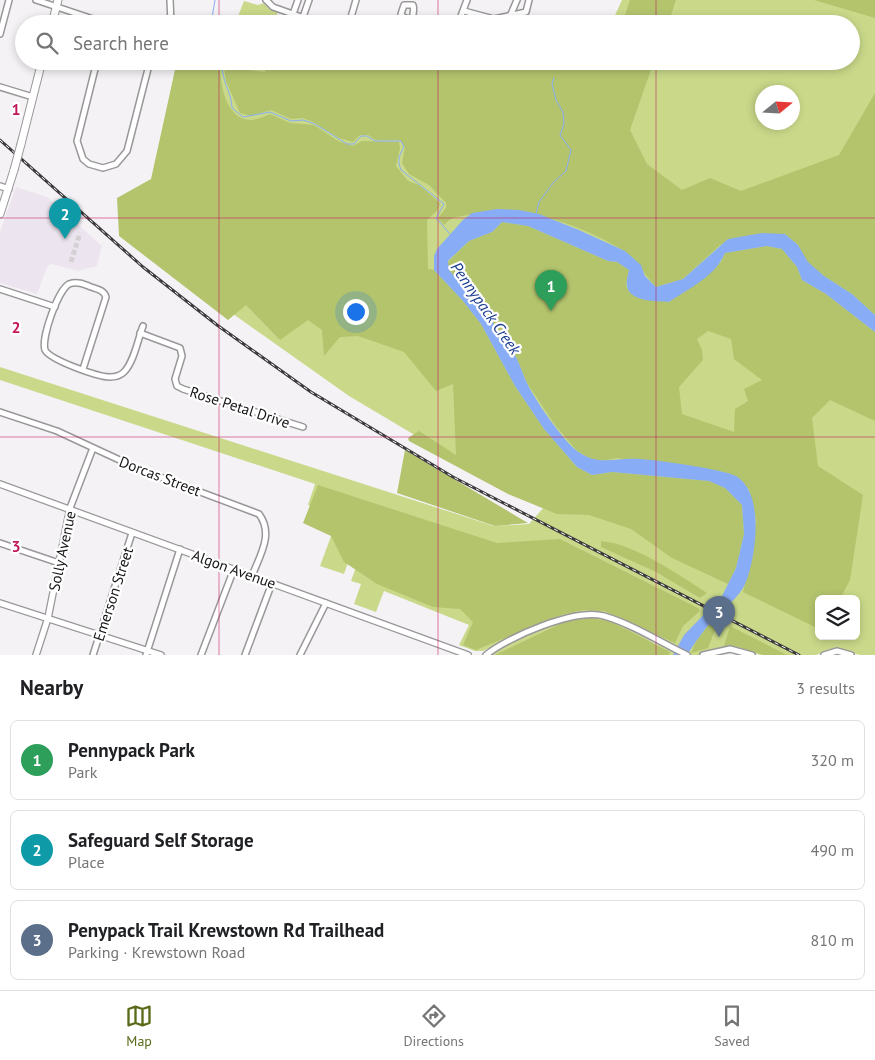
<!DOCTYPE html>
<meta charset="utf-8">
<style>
:root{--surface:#fff;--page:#f2f2f2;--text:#202124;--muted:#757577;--line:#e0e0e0;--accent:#596b18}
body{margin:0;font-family:"PT Sans",sans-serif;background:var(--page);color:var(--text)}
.controls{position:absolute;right:15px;bottom:15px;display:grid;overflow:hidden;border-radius:8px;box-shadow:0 2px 8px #0003}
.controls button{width:45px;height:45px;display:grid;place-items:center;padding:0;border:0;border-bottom:1px solid var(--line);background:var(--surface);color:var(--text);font:25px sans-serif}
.compass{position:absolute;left:755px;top:85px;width:45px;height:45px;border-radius:50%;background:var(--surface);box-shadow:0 2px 8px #0003;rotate:72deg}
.you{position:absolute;left:355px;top:311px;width:18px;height:18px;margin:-12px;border:4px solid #fff;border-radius:50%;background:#1a73e8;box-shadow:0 0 0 8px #1a73e833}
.badge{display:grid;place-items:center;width:32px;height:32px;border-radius:50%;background:var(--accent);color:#fff;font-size:16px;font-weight:700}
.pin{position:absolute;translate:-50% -41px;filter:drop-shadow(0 1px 2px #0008)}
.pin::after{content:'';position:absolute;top:26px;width:18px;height:15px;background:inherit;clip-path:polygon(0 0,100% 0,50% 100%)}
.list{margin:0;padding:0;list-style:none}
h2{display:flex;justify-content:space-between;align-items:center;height:65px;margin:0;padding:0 20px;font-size:21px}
h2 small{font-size:16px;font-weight:400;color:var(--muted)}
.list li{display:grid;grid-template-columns:32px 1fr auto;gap:15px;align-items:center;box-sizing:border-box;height:80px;margin:0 10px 10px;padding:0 10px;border:1px solid var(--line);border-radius:8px}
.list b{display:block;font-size:19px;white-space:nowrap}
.list p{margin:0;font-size:16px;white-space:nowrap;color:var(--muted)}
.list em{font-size:16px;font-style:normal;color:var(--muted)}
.icon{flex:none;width:28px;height:28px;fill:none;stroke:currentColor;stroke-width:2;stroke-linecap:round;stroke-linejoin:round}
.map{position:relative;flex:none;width:875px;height:655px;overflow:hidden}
.search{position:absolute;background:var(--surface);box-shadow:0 2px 8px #0003;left:15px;right:15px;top:15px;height:55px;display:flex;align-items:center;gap:12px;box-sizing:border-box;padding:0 18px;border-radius:28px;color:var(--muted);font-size:19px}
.sheet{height:335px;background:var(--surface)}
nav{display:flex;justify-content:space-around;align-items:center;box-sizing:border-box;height:70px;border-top:1px solid var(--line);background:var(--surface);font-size:14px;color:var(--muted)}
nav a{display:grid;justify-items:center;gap:2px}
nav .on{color:var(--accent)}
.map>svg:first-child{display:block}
</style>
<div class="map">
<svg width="875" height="655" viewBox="0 0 875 655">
<rect width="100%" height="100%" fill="#f5f2f6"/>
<path fill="#ece5ef" d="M16 187 47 197 102 246 97 266 78 271 51 264 47 267 37 294 0 283V232Z"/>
<g fill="#c9d989" fill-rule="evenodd">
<path d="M622 0H875V655H860L835 648 816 655H760L741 648 728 646 708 651 705 655H491C513 640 569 615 596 617 618 619 639 635 658 645L661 639 617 617 599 612 587 611 555 619 483 651H475L459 645 469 625 384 591 376 612 354 604 361 584 351 581 363 548 354 545 344 574 320 566 337 520 308 505 315 484 0 380V367L494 526 529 524 546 505 413 434 349 396 188 282 140 238 177 61H851V24H611ZM762 92H792V122H762ZM819 599H856V636H819Z"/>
<path d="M244 1 258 5 264 3 278 12 274 24H235Z"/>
</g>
<g fill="#b3c46d" fill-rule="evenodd">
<path d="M630 0H676L668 24H622Z"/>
<path d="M814 0H875V18Z"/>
<path d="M177 61H213L220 65C220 84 226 121 252 120 258 119 265 116 270 114L290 123 314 125 338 141 353 146 362 141 399 142 400 148 396 166 408 181 419 185 440 203 438 210 427 220 428 269 434 270 463 301 481 324 515 386 544 429 577 467 592 475 612 472 709 481 725 488 742 505 744 534 736 568 728 584 672 558 631 529 589 515 557 514 508 494 409 441 408 438 419 431 456 455 453 384 436 391 404 352 358 336 340 337 324 356 322 330 308 320 280 340 246 305 228 320 119 236 117 198 151 179Z"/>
<path d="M267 61H654L630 130 647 164 682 190 710 178 741 191 839 155 875 93V315L852 294 824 276 807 262 798 245 785 234 720 245 683 279 656 287C644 275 639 260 624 251 586 228 538 210 494 210 485 210 476 214 468 215 457 217 452 216 444 225L438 218 446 208V203L429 185 409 174 402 163 405 147 400 140H376L368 135H360L353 142 339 138 315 123 303 118 291 119 271 110 251 116 240 113 226 81 224 67 265 72Z"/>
<path d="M502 222 528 226 608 261 617 262 629 270 626 285 629 292 669 302 721 262 725 253 767 246 782 249 797 267 802 280 826 294 875 332V421L830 400 812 418 818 466 863 495 850 580 840 599H819V629L743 592 752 557 756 519 749 489 699 468 617 458 597 462 577 451 555 425 527 383 515 355 496 327 449 270 448 262 469 241 492 232ZM708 331 731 339 734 359 762 380 744 389 748 401 735 409 734 432 682 414 679 387 703 360 702 350 697 339Z"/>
<path d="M405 450 528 523 495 526 397 493Z"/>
<path d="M318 485 497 543 560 539 698 608 700 611 683 626 675 643 604 611 584 610 564 614 476 650 463 645 473 622 460 609 433 607 377 584 344 562 331 536 303 523Z"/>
<path d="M601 541C635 544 679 575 707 593L700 598 656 572 601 547Z"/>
<path d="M589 618 610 621 670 652 669 655H495L564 622Z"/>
<path d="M714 618 719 620 708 648 691 653 696 641Z"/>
<path d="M730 626 787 655H764L734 646H724Z"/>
</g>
<path fill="#88adf6" d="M497 209 519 210 539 214 579 230 625 251 641 265 645 276 656 287 683 279 728 239 762 233 785 234 798 245 808 262 824 276 852 294 875 315V332L826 294 802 280 797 267 782 249 767 246 725 253C715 277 689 288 669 302 657 301 629 302 627 286 626 281 628 275 629 270L617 262 608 261 528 226 502 222 492 232 469 241 448 261 449 270C472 297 495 323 514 353 519 362 522 372 526 381 534 399 562 439 577 451 599 467 615 457 639 459 657 460 722 469 736 476 765 493 756 556 746 582 739 599 725 606 714 618 704 630 695 642 687 655H673L684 635 722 596 736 568 744 534 742 505 725 488 709 481 612 472 592 475 577 467 544 429 515 386 481 324 463 301 434 270V256L437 249 463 220 472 213Z"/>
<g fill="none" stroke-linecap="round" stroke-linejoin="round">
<g stroke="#88adf6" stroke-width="1">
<path d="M211 24 215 0"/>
<path d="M222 61C221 82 231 89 232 108L243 117 270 112 291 121 303 120 315 124 347 144H354L361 136H367L375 141H401L404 147C399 156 397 160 401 170L444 204 436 218 450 234"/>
<path d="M536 214 539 202 553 183 566 171 571 150 560 135 564 124 563 112 556 100 552 84 554 78"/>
</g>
<path stroke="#d4d1d4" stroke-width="5" stroke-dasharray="5 2.5" stroke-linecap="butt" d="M71 262 80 233"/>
<defs>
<g id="minor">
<path d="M36 0 108 24"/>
<path d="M170 0 171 24"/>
<path d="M266 0 273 7 321 24"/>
<path d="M464 11 494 19 526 12 529 0"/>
<path d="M293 14 298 0"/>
<path d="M511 14 517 0"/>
<path d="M303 17 309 0"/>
<path d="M349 24 356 0"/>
<path d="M411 24C412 17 415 11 413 5H404L401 14 403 17 412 20"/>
<path d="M458 24 467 0"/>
<path d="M0 34 9 0"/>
<path d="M97 61 77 141 83 159 89 164 103 168 116 164 127 151 150 61"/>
<path d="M0 87 33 97"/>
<path d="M0 289 55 307"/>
<path d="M140 333 180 348 182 356 175 379 177 386 183 389 303 427"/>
<path d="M83 369 106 297C104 290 97 289 91 287 84 284 77 281 69 284 58 290 41 338 45 350 50 360 98 377 110 377 115 377 121 375 124 372 134 362 138 339 143 326"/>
<path d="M0 412 57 431 139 469 259 514C274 534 260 555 252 576"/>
<path d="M70 508 93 448"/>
<path d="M0 543 59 563"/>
<path d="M93 655 132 533"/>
<path d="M146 655 180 549"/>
<path d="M201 655 234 569"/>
<path d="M245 655 272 583"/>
<path d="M300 655 326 603"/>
<path d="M486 655C508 637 575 608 604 616 632 624 660 642 687 655"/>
<path d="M703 655 730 649 752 655"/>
<path d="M824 655 837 651 851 655"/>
</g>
<g id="tertiary">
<path d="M0 186 9 189"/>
<path d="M0 484 468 655"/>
<path d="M0 603 161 655"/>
<path d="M36 655 48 618 70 508"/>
</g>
<g id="secondary">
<path d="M52 24 58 0"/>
<path d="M21 144 42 61"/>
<path d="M0 214 14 170"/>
</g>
</defs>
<use href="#minor" stroke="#9a979b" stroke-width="8"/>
<use href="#tertiary" stroke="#9a979b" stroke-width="8"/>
<use href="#secondary" stroke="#9a979b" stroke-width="9"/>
<use href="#minor" stroke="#fff" stroke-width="5"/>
<use href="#tertiary" stroke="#fff" stroke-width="5.5"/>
<use href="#secondary" stroke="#fff" stroke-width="7"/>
<defs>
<path id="rail" d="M0 140 143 267 217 325 311 392 453 477 799 655"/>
</defs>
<use href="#rail" stroke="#3b393b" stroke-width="3"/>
<use href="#rail" stroke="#fff" stroke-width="1" stroke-dasharray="4" stroke-linecap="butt"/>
<defs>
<path id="secondary-bridge" d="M14 170 21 144"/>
</defs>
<use href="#secondary-bridge" stroke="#9a979b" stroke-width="9" stroke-linecap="butt"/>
<use href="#secondary-bridge" stroke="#fff" stroke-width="7"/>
</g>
<path fill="none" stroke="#c2185b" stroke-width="1" stroke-opacity="0.55" d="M219 0V24M438 0V24M656 0V24M219 61V655M438 61V655M656 61V655M0 218H875M0 437H875"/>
<g text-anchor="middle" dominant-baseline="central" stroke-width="4.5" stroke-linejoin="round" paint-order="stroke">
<g font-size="15" fill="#161516" stroke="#fff">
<text transform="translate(240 407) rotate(18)">Rose Petal Drive</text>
<text transform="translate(160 476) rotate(21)">Dorcas Street</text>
<text transform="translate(62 551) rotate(-78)">Solly Avenue</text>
<text transform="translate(234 569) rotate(20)">Algon Avenue</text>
<text transform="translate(113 594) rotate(-72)">Emerson Street</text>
</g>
<g font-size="16" font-style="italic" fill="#1a3d91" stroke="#fff">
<text transform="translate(486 308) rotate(55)">Pennypack Creek</text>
</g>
</g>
<g font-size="16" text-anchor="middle" font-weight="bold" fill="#c2185b" stroke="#fff" stroke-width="4.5" stroke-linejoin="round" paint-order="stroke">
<text x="16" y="115">1</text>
<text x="16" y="333">2</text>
<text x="16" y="552">3</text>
</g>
</svg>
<div class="controls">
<button><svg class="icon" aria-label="layers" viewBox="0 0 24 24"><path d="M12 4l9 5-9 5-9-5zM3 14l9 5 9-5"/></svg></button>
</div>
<svg class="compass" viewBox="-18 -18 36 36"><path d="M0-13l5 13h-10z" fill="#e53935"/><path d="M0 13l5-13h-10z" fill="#757577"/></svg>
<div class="you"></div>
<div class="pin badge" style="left:551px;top:311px;background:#2e9e5b">1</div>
<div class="pin badge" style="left:65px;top:239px;background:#0f9aa8">2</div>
<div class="pin badge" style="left:719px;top:637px;background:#5c6f8a">3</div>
<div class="search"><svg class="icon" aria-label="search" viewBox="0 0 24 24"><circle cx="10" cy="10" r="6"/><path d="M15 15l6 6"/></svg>Search here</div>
</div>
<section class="sheet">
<h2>Nearby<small>3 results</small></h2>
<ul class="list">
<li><span class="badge" style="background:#2e9e5b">1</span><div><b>Pennypack Park</b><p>Park</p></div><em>320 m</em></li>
<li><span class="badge" style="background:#0f9aa8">2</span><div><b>Safeguard Self Storage</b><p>Place</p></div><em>490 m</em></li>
<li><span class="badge" style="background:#5c6f8a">3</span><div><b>Penypack Trail Krewstown Rd Trailhead</b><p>Parking · Krewstown Road</p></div><em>810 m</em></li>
</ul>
</section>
<nav>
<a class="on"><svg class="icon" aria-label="map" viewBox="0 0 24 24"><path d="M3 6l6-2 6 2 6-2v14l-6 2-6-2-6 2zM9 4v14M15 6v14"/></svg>Map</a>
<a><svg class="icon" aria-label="directions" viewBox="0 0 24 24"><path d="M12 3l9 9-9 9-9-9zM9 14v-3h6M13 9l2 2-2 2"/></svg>Directions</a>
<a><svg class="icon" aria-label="saved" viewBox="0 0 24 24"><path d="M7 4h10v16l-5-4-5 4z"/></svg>Saved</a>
</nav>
